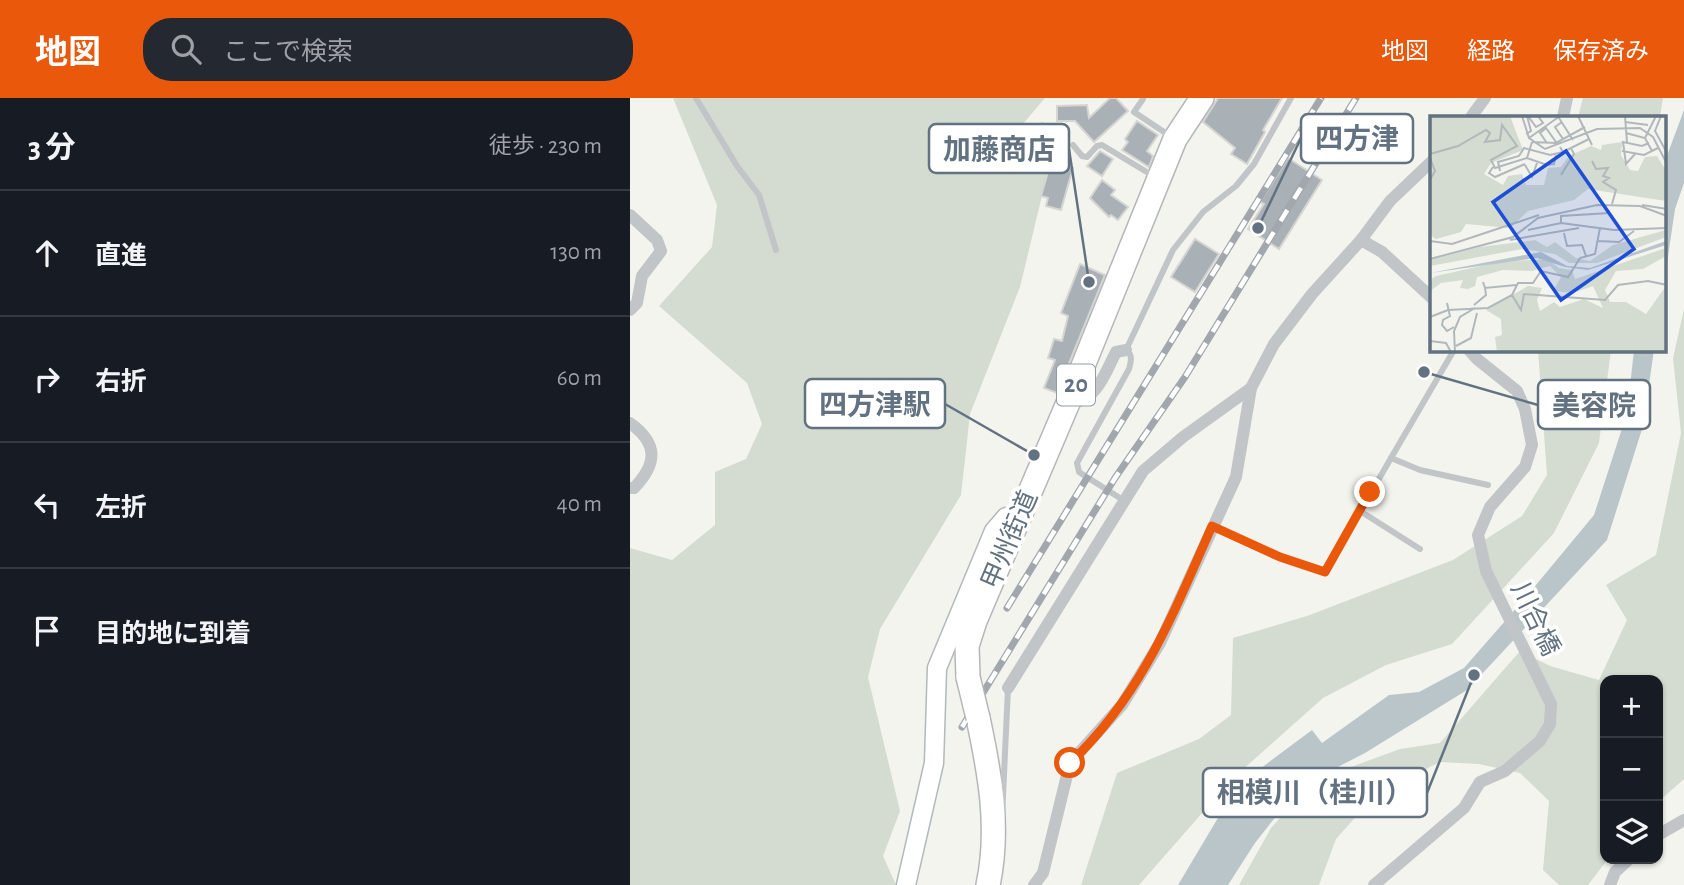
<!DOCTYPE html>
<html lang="ja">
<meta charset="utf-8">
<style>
:root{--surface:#171b24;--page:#242831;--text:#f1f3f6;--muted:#9ea1a6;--line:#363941;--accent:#ea580c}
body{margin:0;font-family:"Alegreya Sans","Noto Sans JP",sans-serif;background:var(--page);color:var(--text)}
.controls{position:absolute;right:21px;bottom:21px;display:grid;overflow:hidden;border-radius:14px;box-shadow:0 2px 5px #0004}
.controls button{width:63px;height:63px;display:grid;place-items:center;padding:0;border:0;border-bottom:2px solid var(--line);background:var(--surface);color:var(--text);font:35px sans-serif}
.stop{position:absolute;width:21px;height:21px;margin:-16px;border:5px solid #ea580c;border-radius:50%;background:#fff}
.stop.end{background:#ea580c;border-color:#fff;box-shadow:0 2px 7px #0008}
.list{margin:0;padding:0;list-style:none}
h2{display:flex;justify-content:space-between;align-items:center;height:91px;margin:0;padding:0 28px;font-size:30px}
h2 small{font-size:23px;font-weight:400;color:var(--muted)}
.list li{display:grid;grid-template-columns:46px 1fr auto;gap:21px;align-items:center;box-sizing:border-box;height:126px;padding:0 28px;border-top:2px solid var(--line)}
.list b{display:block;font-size:26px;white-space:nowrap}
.list em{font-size:23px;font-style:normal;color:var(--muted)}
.icon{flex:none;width:38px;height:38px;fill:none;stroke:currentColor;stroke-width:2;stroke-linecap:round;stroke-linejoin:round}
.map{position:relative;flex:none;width:1054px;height:787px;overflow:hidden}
header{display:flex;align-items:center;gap:42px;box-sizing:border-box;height:98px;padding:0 35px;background:var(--accent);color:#fff}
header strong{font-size:33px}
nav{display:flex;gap:38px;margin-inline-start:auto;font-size:24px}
.search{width:490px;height:63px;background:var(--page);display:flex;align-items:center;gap:18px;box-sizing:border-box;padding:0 24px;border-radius:28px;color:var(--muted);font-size:26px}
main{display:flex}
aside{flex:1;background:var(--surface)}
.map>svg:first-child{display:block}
</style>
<header>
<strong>地図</strong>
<div class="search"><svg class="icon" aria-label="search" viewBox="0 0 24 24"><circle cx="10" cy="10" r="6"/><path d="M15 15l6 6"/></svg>ここで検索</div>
<nav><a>地図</a><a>経路</a><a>保存済み</a></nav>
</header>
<main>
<aside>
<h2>3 分<small>徒歩 · 230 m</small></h2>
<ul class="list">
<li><svg class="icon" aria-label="ahead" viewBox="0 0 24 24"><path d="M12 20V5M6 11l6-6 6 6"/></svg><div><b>直進</b></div><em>130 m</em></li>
<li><svg class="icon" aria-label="right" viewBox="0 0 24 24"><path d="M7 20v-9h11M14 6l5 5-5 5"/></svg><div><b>右折</b></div><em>60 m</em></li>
<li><svg class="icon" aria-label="left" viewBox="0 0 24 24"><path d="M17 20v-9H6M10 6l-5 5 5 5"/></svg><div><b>左折</b></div><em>40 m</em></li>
<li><svg class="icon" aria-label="arrive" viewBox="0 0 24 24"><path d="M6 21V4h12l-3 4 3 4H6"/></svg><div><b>目的地に到着</b></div></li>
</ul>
</aside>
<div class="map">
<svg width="1054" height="787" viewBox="0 0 1054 787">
<rect width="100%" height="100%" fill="#f4f4ef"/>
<g fill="#d4dbd0">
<path d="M43 0H415L387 33 417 77 390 189 340 316 331 397 250 531 238 579 270 713 253 758 266 787H0V450L42 462 85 427V374L116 361 132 326 117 285 29 208 82 149 87 107Z"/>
<path d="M953 0H1033L1030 19H948Z"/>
<path d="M1054 211V681L1028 704V582H975V761H978L958 787H929L913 772 919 703 890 675 849 666 810 664 746 696 706 741 689 787H609L641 730 683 683 770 651 810 645 890 553 920 568 969 582 997 522 976 487 1026 457 1051 335 1043 260Z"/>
<path d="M908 252H981L969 345 924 435 822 546 756 567 693 600 602 681 509 787H451L487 675 569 641 601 617 603 540 677 518 823 462 892 418 917 377Z"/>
</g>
<g fill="#bac5ca">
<path d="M1054 12V85L1045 111 1035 179V63Z"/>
<path d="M1004 252H1024L1013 328 977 442 837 592 735 655 669 689 625 745 598 787H548L607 688 682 632 692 645 759 597 789 594 834 570 896 499 964 417 997 315Z"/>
</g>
<g fill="#a9b0b6" stroke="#d5d5d2" stroke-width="2">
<path d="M480 0H486L498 13 464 44 445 23H427V8L457 7 459 20Z"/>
<path d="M588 0H652L633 32 635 34 617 66 601 56 605 50 573 24Z"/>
<path d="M507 23 528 37 517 53 523 58 519 69 492 52 498 44 495 41Z"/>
<path d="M412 25 425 33 419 42 406 34Z"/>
<path d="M470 53 483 61 472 78 457 68Z"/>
<path d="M658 60 692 82 649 151 618 131 634 106 630 104Z"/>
<path d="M427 65 443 70 431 112 416 108 418 100 411 98 420 67 426 69Z"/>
<path d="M472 82 485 92 481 97 498 109 488 122 481 117 479 119 460 100Z"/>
<path d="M565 141 589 156 565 194 541 179Z"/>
<path d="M450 166 475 177 427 295 414 290 425 262 418 260 424 241 432 243 438 218 431 215Z"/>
</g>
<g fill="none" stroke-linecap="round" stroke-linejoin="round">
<defs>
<path id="secondary" d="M276 787 304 665 307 570 364 433 376 419 392 416"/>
<g id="highway">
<path d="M338 579 337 548 345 523 438 305 545 41 572 0"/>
<path d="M348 620C360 676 370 731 358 787"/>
</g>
</defs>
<use href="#secondary" stroke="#b3b8bc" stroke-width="21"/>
<use href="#highway" stroke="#b4b7ba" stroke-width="26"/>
<g stroke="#c1c5c8" stroke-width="6">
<path d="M66 0 107 68 129 97 146 152"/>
<path d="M513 1 504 14 540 38"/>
<path d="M443 47 452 58 457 59 467 48 472 47 525 79"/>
<path d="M761 360 824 252"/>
<path d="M493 402 449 374 447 365 499 271C501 264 503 256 496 252L543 152 573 114 606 88 624 66 661 0"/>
<path d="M730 413 790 451"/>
<path d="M584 428 650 459 695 474 761 360 790 372 858 387"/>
<path d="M372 720 378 590"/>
</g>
<g stroke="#c1c5c8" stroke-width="12">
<path d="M841 19 855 0"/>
<path d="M933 19 937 0"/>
<path d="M0 117 27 142 31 153 12 178 7 205 0 212"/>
<path d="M731 142 752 154 802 200"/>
<path d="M438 305C467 304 475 275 486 254L496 252"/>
<path d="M0 325C29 346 27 366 4 390H0"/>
<path d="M378 590 513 373 553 339 621 290"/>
<path d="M1028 737 1054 722"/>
<path d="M404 787 413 775 440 665 492 607 530 545 606 379 621 290 644 246 682 196 731 142 760 103 802 63"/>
<path d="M744 787 834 710 850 684 875 673 910 643 920 626 921 606 856 473 848 437 860 409 895 369 902 347 895 311 887 293 847 261 839 252"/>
<path d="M980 787 985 774 999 761"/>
</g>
<use href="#secondary" stroke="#fff" stroke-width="18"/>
<use href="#highway" stroke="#fff" stroke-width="23"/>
<defs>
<g id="rail">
<path d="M377 510 691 0"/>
<path d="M332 629 485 380 555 279 726 0"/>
</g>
</defs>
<use href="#rail" stroke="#a1a7ad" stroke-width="7"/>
<use href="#rail" stroke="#fff" stroke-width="4.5" stroke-dasharray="13" stroke-linecap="butt"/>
<defs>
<path id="highway-bridge" d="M338 579 348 620"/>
</defs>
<use href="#highway-bridge" stroke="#b4b7ba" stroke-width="26" stroke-linecap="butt"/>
<use href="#highway-bridge" stroke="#fff" stroke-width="23"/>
</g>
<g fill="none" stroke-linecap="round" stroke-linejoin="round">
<path stroke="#ea580c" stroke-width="9" d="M440 665C512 597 543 516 582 428L650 459 695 474 740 394"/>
</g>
<g text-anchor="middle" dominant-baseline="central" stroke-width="7" stroke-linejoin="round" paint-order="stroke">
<rect fill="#fff" stroke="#919ca7" stroke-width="2" x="427" y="266.5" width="38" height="41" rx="5"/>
<g font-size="24" font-weight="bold" fill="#627281">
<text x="446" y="287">20</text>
</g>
<g font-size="26" fill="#627281" stroke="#fff">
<text transform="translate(380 442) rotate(-67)">甲州街道</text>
<text transform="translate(905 521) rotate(64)">川合橋</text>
</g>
</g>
<g transform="translate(800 18)">
<rect width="236" height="236" fill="#f4f4ef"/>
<path d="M0 0H80L93 34 61 47 54 58 73 69 78 60 92 58 96 69H114L118 52 131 51 139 40 161 30 171 34 172 29 192 26 191 39 200 54 208 55 215 41 227 40 235 53 236 85 158 73 144 84 98 95 80 112 36 108 31 116 6 123 0 119ZM236 114V121L167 147H139L125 138 92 133 0 150V144L50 131 105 124 117 131 125 126 146 142 160 145 183 129ZM236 132V140L213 153 186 155 175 174 180 186H196L216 198 236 170V236H67L65 221 72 219 71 203 56 194 98 170 112 172 107 184 110 195 124 186 130 191 154 183 173 192 163 170 143 177 123 175 131 161 120 150 102 155 73 154 47 161 45 170 38 173 30 172 33 164 11 167 0 175V164L6 160 69 146 117 143 129 152 142 154 145 163Z" fill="#d4dbd0"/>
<path d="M236 125V129L158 154 135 151 107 142 0 157 111 136 137 150 160 152Z" fill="#bac5ca"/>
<path fill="none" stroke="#b1b8bc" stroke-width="2" d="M92 0 99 22 115 33 167 13 210 12 223 21 237 48M98 0 106 11 113 7 108 0M148 0 162 29M195 0 197 26M231 0 225 15 237 37M129 2 143 24M132 6 125 11 133 23M195 6 218 9M196 17 215 22 222 35M96 18 101 15 97 0M99 22 130 0M215 22 226 0M102 26 126 27 155 11M117 27 110 17 116 12 126 26M192 35 214 39 228 32M133 36 159 23M0 38 28 30 56 14 60 17 55 26 70 24 72 9 87 30 61 44 65 52 97 42 102 26M205 38 196 48 193 26 212 30 219 27M0 42 5 55 0 64M97 42 117 49 124 48 126 39M162 45 166 53 178 52 173 60 179 62 173 66 186 74 182 88M95 49 102 61 107 47M63 51 59 57 65 61 95 48M70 55 68 46 89 40 94 32 120 39 133 36 130 31M131 59 144 38 141 32M212 89 237 93M131 107V100L180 97M98 114 131 107 184 114 237 112M134 117 137 130 152 129 156 140M80 124 149 112M0 125 22 128 109 99M168 125 189 126 204 115M0 143 83 121 108 102 167 89 210 90 237 100M53 166 55 172 86 169M82 179 91 194 94 178 175 184 188 169 218 165 237 169M17 187 20 200 13 204 12 209 17 215 24 211M44 189 56 179 55 172M0 201 18 194 58 192 82 179 88 167H103L111 155 138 161 150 142 165 138 170 112M0 225 16 227 21 236M26 230 41 222 47 197M25 236 24 215 30 201 45 192"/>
<path fill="#1d4ed8" fill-opacity="0.15" stroke="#1d4ed8" stroke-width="3.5" d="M136 35 204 133 131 184 63 86Z"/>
<rect width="236" height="236" fill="none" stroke="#627281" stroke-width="3.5"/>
</g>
<path fill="none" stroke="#627281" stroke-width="2.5" d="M628 130L671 40M459 184L439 51M404 357L315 306M794 274L908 307M844 577L797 695"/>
<g fill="#627281" stroke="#fff" stroke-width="2.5">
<circle cx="628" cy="130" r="7"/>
<circle cx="459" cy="184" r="7"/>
<circle cx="404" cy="357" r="7"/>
<circle cx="794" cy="274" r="7"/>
<circle cx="844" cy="577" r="7"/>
</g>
<g fill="#fff" stroke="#627281" stroke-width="2.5">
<rect x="671" y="16" width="112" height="49" rx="7"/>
<rect x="299" y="26" width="140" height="49" rx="7"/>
<rect x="175" y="281" width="140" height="49" rx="7"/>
<rect x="908" y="282" width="112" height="49" rx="7"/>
<rect x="573" y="670" width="224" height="49" rx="7"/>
</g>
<g font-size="28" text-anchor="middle" font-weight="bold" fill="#627281">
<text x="727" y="50">四方津</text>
<text x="369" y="61">加藤商店</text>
<text x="245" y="316">四方津駅</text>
<text x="964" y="317">美容院</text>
<text x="685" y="704">相模川（桂川）</text>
</g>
</svg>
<div class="controls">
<button>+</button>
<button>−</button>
<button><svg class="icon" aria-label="layers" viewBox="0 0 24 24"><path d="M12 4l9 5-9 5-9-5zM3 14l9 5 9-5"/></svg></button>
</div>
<div class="stop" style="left:440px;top:665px"></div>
<div class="stop end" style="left:740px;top:394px"></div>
</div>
</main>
